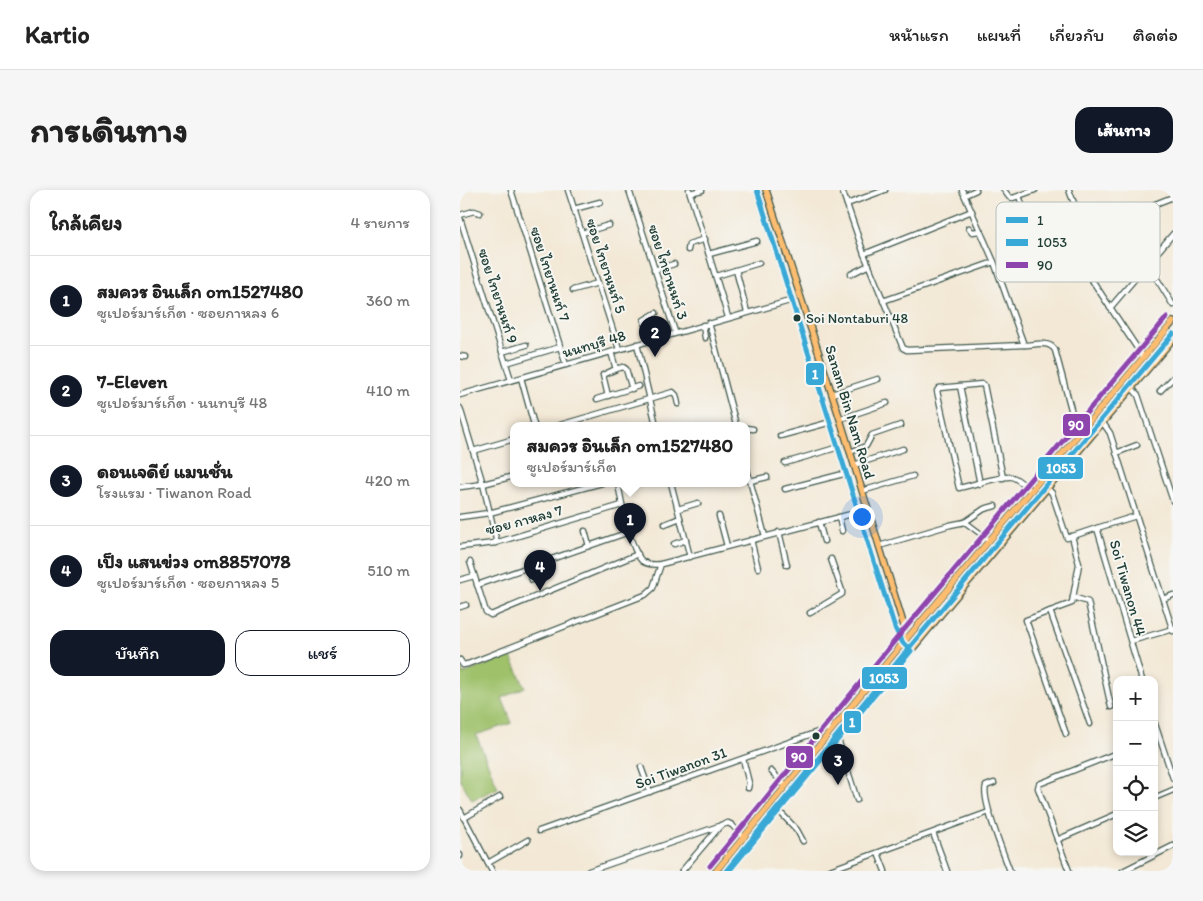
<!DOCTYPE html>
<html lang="th">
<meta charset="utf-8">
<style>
:root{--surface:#fff;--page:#f6f6f6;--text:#222;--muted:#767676;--line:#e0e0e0;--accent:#111827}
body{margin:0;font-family:Itim,"Playpen Sans Thai",sans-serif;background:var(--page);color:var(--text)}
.controls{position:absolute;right:15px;bottom:15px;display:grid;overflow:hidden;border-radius:10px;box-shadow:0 2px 8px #0003}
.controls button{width:45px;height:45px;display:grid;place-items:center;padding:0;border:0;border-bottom:1px solid var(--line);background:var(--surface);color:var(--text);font:25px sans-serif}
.you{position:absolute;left:401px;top:326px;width:18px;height:18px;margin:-12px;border:4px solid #fff;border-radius:50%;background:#1a73e8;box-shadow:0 0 0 8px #1a73e833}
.badge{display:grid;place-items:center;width:32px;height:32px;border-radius:50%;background:var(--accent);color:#fff;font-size:16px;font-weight:700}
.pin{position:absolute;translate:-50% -41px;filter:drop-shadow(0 1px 2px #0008)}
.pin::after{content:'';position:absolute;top:26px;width:18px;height:15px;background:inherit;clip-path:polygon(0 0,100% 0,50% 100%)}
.popup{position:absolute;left:50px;top:232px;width:240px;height:65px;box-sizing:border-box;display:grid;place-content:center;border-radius:10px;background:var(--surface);filter:drop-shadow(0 1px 4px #0005);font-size:16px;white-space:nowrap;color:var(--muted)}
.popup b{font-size:19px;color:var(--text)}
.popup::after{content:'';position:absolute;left:50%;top:100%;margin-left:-10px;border:10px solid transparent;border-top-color:var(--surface)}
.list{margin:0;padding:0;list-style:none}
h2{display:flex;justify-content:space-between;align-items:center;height:65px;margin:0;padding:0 20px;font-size:21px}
h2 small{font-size:16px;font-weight:400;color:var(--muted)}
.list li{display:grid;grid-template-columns:32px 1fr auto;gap:15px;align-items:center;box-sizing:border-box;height:90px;padding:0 20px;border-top:1px solid var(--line)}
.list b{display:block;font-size:19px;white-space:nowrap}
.list p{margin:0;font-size:16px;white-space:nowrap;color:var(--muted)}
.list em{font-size:16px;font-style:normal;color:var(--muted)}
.actions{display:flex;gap:10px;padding:15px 20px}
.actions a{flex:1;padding:11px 0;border:1px solid var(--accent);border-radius:15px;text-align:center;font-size:18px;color:var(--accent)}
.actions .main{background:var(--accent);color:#fff}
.icon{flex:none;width:28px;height:28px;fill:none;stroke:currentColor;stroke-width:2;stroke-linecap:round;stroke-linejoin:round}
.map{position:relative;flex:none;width:713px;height:681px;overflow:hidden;border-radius:15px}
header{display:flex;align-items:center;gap:30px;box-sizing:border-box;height:70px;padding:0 25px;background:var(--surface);border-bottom:1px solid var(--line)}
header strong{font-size:24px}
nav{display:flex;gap:28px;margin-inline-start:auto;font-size:18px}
.intro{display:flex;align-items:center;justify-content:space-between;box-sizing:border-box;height:120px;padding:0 30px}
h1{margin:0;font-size:35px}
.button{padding:12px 22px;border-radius:15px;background:var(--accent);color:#fff;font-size:18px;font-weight:700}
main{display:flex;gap:30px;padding:0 30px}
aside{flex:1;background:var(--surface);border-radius:15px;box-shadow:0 2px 8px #0003}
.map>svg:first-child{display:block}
</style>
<header>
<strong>Kartio</strong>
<nav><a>หน้าแรก</a><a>แผนที่</a><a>เกี่ยวกับ</a><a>ติดต่อ</a></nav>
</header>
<div class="intro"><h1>การเดินทาง</h1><a class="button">เส้นทาง</a></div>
<main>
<aside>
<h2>ใกล้เคียง<small>4 รายการ</small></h2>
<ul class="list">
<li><span class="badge">1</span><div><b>สมควร อินเล็ก om1527480</b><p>ซูเปอร์มาร์เก็ต · ซอยกาหลง 6</p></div><em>360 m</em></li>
<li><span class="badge">2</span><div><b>7-Eleven</b><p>ซูเปอร์มาร์เก็ต · นนทบุรี 48</p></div><em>410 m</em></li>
<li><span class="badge">3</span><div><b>ดอนเจดีย์ แมนชั่น</b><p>โรงแรม · Tiwanon Road</p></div><em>420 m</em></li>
<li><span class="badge">4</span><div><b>เป็ง แสนข่วง om8857078</b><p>ซูเปอร์มาร์เก็ต · ซอยกาหลง 5</p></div><em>510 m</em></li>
</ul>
<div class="actions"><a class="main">บันทึก</a><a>แชร์</a></div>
</aside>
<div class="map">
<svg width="713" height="681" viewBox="0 0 713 681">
<rect width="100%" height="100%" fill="#f6f6f2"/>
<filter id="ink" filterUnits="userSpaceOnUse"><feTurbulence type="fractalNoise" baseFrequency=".02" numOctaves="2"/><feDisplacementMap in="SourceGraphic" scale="10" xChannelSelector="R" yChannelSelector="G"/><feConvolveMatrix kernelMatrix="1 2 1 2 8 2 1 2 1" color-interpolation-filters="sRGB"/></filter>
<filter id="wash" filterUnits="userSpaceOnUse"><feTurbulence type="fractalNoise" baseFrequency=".0096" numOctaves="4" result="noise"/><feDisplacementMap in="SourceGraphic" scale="20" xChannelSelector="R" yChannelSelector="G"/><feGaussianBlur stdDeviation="1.12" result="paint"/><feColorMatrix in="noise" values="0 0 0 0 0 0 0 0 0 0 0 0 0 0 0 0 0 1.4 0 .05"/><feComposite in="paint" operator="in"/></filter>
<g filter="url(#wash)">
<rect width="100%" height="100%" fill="#f3e8d5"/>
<path fill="#9fc16b" stroke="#5f7f50" d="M50 465 65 497 42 508 52 533 16 545 38 598 12 610 0 589V478L3 484Z"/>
</g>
<g filter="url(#ink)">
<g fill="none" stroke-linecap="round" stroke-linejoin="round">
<defs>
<g id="minor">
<path d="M51 0 106 175"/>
<path d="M108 0 159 159"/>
<path d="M169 0 215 142"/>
<path d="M229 0 268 127"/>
<path d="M382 0 404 64 443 158 447 160 564 155"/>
<path d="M502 0 534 72 564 155C574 155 589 150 595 160L618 245"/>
<path d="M544 0 549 7 553 8 575 0"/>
<path d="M609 0 625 42"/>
<path d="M230 3 242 0"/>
<path d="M505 5 516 0"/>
<path d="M559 6 577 56 580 59 713 7"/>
<path d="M387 14 425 0"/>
<path d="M114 19 140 12"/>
<path d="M0 25 14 21 20 23"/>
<path d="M0 28 51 190"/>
<path d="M509 38 512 42 520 41"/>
<path d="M122 43 149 35"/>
<path d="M609 49 620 72 683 167"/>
<path d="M228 60 229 54 245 49"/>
<path d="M249 64 297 51"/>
<path d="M404 64 512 21"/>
<path d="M194 80 214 74"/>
<path d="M276 80 287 122"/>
<path d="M391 84 409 75"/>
<path d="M256 86 299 73"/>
<path d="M697 89 713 115"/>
<path d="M113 100 138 93"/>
<path d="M423 111 534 72"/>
<path d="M650 118 713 44"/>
<path d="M249 133 276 235"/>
<path d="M243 135 245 148"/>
<path d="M190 150 184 130 196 123"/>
<path d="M177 154 196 235"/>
<path d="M42 162 66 155"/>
<path d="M151 162 156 179 163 177 166 179 172 199"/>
<path d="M0 166 6 167"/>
<path d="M46 173 100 157"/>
<path d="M61 188 74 235"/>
<path d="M500 196 520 294"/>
<path d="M672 198 678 205 713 311"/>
<path d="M700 201 713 188"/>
<path d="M372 204 418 189"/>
<path d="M0 205 333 110"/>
<path d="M148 206 143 185 156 179"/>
<path d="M137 209 179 196"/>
<path d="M0 218 23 294 36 349 35 353"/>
<path d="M380 229 427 213"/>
<path d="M643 233 650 243 713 441"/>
<path d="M100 235 213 202 216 205 218 214"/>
<path d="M286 238 293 239"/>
<path d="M320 246 371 232"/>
<path d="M13 261 54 249"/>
<path d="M390 262 406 256 412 245 441 235"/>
<path d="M656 263 677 255"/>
<path d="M325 273 379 257"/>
<path d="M394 275 443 259"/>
<path d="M286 276 305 346"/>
<path d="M543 288 524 195 522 194 479 198 477 201 499 298C508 296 545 285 552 287 559 289 566 297 571 301"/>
<path d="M290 291 307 287"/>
<path d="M158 293C161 310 170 359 182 371 188 375 195 375 201 374L399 322"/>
<path d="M211 293 230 367"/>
<path d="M0 297 23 294 54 286"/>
<path d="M325 299 387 283"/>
<path d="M588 299 592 303 607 348 637 338 682 490"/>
<path d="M402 301 453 286"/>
<path d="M218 319 238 313"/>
<path d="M259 326 267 356"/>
<path d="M0 327 29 323 142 293"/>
<path d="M379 327 382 341"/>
<path d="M359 332 364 351"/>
<path d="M505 332 524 319 535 316"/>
<path d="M505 332 529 350"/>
<path d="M205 334 220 328"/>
<path d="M637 338 676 326"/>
<path d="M125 341 129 356"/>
<path d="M319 342 327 375"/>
<path d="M291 350 298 378"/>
<path d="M214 354 226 350"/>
<path d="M419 356 490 335 505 332"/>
<path d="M0 357 35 353 162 315"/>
<path d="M10 372 26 422 31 425 178 364"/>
<path d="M68 377 72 390"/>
<path d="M0 390 14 386"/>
<path d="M17 395 169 342"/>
<path d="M613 407 628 412 651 517"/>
<path d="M703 409 713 405"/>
<path d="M0 417 6 415"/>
<path d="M590 421 630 534"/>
<path d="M350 423 382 404V401L371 369"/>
<path d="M671 451 713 439"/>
<path d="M0 470 3 475 8 474 185 405 193 398 201 374"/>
<path d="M694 531 713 588"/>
<path d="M606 544 566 430 612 413 619 374 612 346"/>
<path d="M378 549 397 610"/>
<path d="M283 569 289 593 288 598"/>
<path d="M181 577 190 602"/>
<path d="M311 581 326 596"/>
<path d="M534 593 526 596C521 609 544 665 550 681"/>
<path d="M694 608 713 600"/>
<path d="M0 620 32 681"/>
<path d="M319 621 337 640 343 651"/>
<path d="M4 628 40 607"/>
<path d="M79 641 366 539 372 540"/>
<path d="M473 643 487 681"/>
<path d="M597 650 657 624"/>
<path d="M418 663 425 681"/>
<path d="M0 666V665"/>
<path d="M28 673 68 650"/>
<path d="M129 681 268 633 272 635 284 648"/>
<path d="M222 681 261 635"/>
<path d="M367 681 529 622"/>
<path d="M609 681 578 598 579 594 657 563"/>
<path d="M663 681 713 656"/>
</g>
<g id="major">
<path d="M297 0 435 438 443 453 451 461"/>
<path d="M306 0 380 229 444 436 443 451"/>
<path d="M256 681 443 453 713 132"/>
<path d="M269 681 482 423 713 149"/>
</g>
</defs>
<use href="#minor" stroke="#3f574c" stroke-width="7"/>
<use href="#major" stroke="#3f574c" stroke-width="8"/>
<use href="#minor" stroke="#fff" stroke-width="4.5"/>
<use href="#major" stroke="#fcbd6f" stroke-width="5.5"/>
<defs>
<path id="bus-1" d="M269 681 451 461 443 453 435 438 297 0"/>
<path id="bus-2" d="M266 681 449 458 713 144"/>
<path id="bus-3" d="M250 676 437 448 707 127"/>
</defs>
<use href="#bus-1" stroke="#f6f6f2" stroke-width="9"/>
<use href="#bus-2" stroke="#f6f6f2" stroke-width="9"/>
<use href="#bus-3" stroke="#f6f6f2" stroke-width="9"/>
<use href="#bus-1" stroke="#38a8d6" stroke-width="5"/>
<use href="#bus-2" stroke="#38a8d6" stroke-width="5"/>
<use href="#bus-3" stroke="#8e44ad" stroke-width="5"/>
</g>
</g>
<g fill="#1f3d34" stroke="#f6f6f2" stroke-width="2">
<circle cx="337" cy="128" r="4.5"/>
<circle cx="356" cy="546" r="4.5"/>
</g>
<g text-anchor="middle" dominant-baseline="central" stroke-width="4" stroke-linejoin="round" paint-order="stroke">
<g font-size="14" fill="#1f3d34" stroke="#f6f6f2" text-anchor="start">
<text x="346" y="128">Soi Nontaburi 48</text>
</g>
<g font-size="15" fill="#1f3d34" stroke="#f6f6f2">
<text transform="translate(146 76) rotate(72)">ซอย ไทยานนท์ 5</text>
<text transform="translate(208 82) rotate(72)">ซอย ไทยานนท์ 3</text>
<text transform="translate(90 84) rotate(72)">ซอย ไทยานนท์ 7</text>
<text transform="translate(38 106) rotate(72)">ซอย ไทยานนท์ 9</text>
<text transform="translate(134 154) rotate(-16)">นนทบุรี 48</text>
<text transform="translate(390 222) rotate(73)">Sanam Bin Nam Road</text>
<text transform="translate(64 330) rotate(-15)">ซอย กาหลง 7</text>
<text transform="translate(668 398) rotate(74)">Soi Tiwanon 44</text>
<text transform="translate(221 578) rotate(-20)">Soi Tiwanon 31</text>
</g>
</g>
<rect x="536" y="12" width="164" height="80" rx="8" fill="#f6f6f2" stroke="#b6beb9" stroke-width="1"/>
<rect x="546" y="27" width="22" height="6" fill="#38a8d6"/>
<rect x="546" y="49" width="22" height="7" fill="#38a8d6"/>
<rect x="546" y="72" width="22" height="6" fill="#8e44ad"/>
<g font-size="14" fill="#1f3d34">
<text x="577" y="35">1</text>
<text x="577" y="57">1053</text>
<text x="577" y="80">90</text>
</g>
<g stroke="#f6f6f2" stroke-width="2">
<rect x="345" y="172" width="20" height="24" rx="5" fill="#38a8d6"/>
<rect x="602" y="223" width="29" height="24" rx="5" fill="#8e44ad"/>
<rect x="577" y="266" width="47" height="24" rx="5" fill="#38a8d6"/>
<rect x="401" y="476" width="47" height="24" rx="5" fill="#38a8d6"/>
<rect x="383" y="520" width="19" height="24" rx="5" fill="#38a8d6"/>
<rect x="325" y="555" width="29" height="24" rx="5" fill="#8e44ad"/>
</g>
<g font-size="14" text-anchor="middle" font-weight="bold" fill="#fff">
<text x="355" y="189">1</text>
<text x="616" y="240">90</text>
<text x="601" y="283">1053</text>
<text x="424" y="493">1053</text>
<text x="392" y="537">1</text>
<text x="339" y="572">90</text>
</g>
</svg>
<div class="controls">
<button>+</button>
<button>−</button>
<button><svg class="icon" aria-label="locate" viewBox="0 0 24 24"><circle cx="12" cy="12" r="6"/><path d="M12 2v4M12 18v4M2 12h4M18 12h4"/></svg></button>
<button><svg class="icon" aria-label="layers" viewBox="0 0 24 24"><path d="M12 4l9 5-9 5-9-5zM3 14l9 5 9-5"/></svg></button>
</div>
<div class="you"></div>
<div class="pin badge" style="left:170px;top:354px">1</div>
<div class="popup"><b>สมควร อินเล็ก om1527480</b>ซูเปอร์มาร์เก็ต</div>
<div class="pin badge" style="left:195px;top:167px">2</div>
<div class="pin badge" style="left:378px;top:595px">3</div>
<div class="pin badge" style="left:80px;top:401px">4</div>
</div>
</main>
